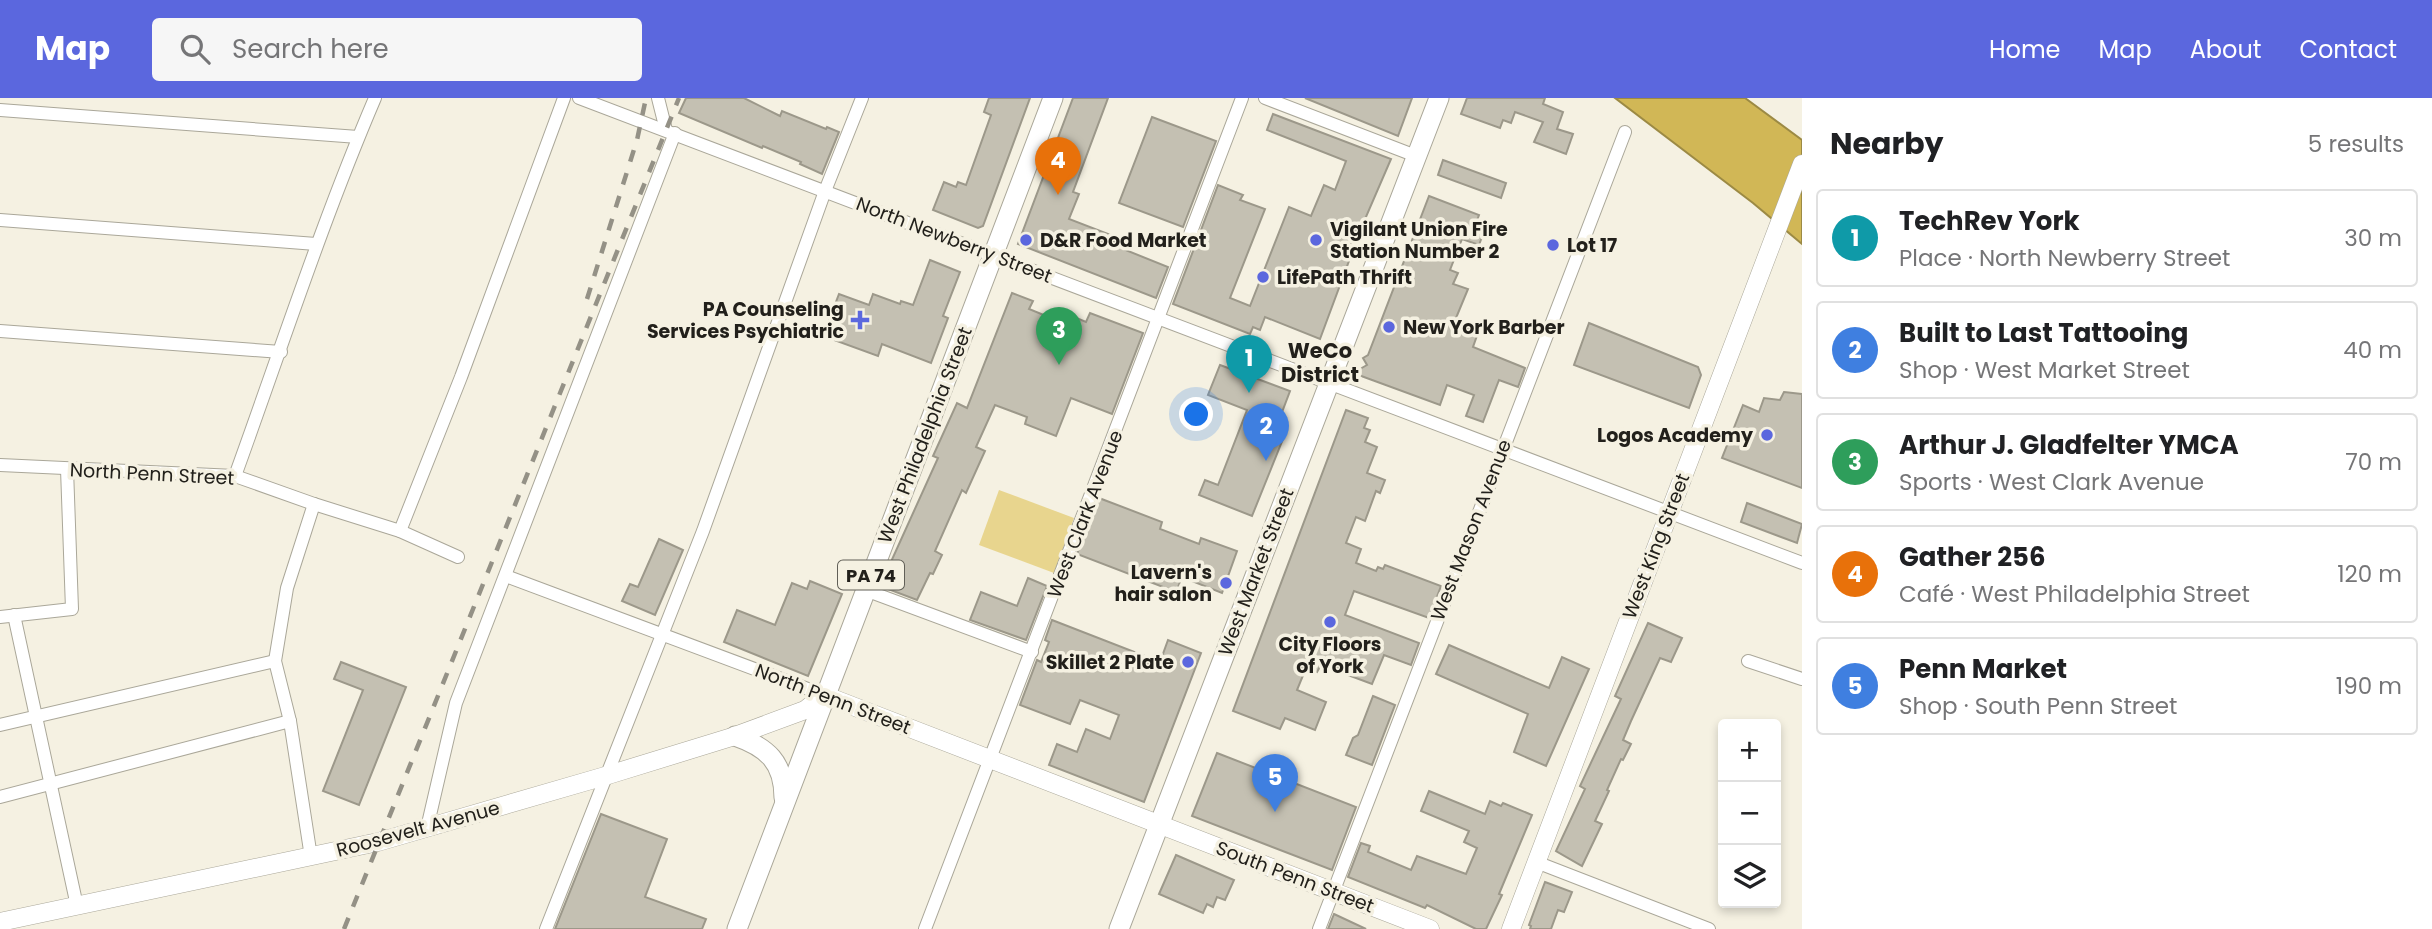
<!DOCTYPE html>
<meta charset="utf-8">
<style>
:root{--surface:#fff;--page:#f6f6f6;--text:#202124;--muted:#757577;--line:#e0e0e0;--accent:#5b67de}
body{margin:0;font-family:Poppins,sans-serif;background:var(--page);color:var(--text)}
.controls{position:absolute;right:21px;bottom:21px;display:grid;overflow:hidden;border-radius:7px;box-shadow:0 4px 10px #0003}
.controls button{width:63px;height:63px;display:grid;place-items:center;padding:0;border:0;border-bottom:2px solid var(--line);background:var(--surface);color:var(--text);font:35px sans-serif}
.you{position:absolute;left:1197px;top:317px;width:24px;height:24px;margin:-18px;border:5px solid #fff;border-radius:50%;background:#1a73e8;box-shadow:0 0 0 10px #1a73e833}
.badge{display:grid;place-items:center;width:46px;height:46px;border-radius:50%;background:var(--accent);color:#fff;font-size:23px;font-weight:700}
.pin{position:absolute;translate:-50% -58px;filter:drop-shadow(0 2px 4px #0008)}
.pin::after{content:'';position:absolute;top:37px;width:24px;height:21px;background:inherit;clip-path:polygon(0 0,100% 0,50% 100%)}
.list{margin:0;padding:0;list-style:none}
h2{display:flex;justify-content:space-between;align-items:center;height:91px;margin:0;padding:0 28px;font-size:30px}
h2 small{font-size:23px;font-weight:400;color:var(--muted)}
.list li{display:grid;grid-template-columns:46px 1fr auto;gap:21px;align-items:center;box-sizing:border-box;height:98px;margin:0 14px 14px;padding:0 14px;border:2px solid var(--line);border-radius:7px}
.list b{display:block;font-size:26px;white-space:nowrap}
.list p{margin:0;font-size:23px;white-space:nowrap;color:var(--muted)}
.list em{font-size:23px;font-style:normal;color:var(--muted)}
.icon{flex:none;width:38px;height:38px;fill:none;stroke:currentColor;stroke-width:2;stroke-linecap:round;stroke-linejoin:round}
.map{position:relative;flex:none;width:1802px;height:831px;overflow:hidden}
header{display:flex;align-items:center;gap:42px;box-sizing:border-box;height:98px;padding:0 35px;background:var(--accent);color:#fff}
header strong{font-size:33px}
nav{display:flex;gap:38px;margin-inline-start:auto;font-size:24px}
.search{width:490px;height:63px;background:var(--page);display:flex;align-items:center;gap:18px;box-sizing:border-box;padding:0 24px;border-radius:7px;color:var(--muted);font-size:26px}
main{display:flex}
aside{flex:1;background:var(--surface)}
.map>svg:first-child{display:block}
</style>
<header>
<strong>Map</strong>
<div class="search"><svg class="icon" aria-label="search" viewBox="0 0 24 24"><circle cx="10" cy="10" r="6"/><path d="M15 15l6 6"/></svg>Search here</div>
<nav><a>Home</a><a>Map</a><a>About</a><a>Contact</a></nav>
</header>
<main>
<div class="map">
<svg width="1802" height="831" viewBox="0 0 1802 831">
<rect width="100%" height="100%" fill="#f5f1e2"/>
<path fill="#e8d58e" d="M999 392 1074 420 1054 475 979 447Z"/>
<path fill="#d1b756" stroke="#9c8a44" stroke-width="2" d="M1615 0H1745L1802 42V146L1753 105Z"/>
<g fill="#c4c0b2" stroke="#9c988a" stroke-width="2">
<path d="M686 0H744L780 18 782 13 826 31 827 29 839 34 822 76 800 66 801 64 763 48 762 50 679 15Z"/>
<path d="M989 0H1030L983 128 978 130 933 112 944 84 956 89 958 84 966 87 991 17 984 14Z"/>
<path d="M1073 0H1108L1073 94 1079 96 1069 121 1116 139 1113 147 1168 169 1156 200 1018 146Z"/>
<path d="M1305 0H1412L1398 38Z"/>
<path d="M1467 0H1545L1543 6 1563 14 1557 31 1573 36 1566 56 1534 44 1543 24 1515 14 1511 25 1503 22 1500 30 1461 16Z"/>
<path d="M1273 16 1391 61 1362 128 1320 241 1265 219 1260 232 1253 229 1250 236 1173 206 1218 87 1243 97 1240 102 1265 111 1230 200 1250 208 1289 109 1311 118 1324 87 1335 92 1346 63 1267 32Z"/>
<path d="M1152 19 1216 43 1183 129 1119 105Z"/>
<path d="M1443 62 1506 85 1501 100 1438 77Z"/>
<path d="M1429 98 1479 117 1473 133 1483 136 1479 147 1462 141 1450 172 1458 175 1453 186 1468 191 1456 220 1480 229 1473 249 1525 270 1518 289 1499 282 1483 324 1466 318 1474 297 1447 287 1440 307 1353 275 1367 267 1363 260 1368 257Z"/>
<path d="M930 162 960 174 943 218 948 220 931 265 882 246 878 258 823 238 839 196 869 207 873 196 900 206 901 203 913 207Z"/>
<path d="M1012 195 1033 203 1029 211 1063 225 1067 216 1086 224 1090 215 1143 235 1112 316 1071 300 1056 338 1025 326 1027 319 995 307 976 349 985 353 966 395 962 392 935 453 942 457 933 476 930 475 917 502 880 488 938 360 933 358 957 305 967 310Z"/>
<path d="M1589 225 1698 269 1701 277 1689 310 1574 267Z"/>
<path d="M1220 267 1290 293 1273 338 1283 341 1252 418 1199 397 1205 382 1218 387 1247 312 1208 297Z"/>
<path d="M1784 294 1802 296V390L1722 360 1743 307 1759 314 1764 300 1780 302Z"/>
<path d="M1346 312 1368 320 1364 330 1370 332 1365 344 1377 349 1367 375 1385 382 1380 395 1376 393 1365 423 1356 419 1346 445 1361 451 1356 465 1376 473 1378 469 1383 471 1385 467 1441 488 1429 520 1354 493 1345 517 1419 545 1411 567 1384 557 1372 586 1321 567 1317 574 1306 570 1297 592 1326 604 1315 632 1285 620 1280 631 1233 613Z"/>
<path d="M1099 400 1162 424 1160 431 1199 446 1201 440 1237 453 1222 495 1182 479 1176 494 1077 456Z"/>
<path d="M1747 405 1802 426 1797 445 1741 424Z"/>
<path d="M659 441 683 452 655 517 622 503 630 486 638 489Z"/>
<path d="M1028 480 1047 488 1026 542 970 522 981 494 1017 508Z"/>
<path d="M810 483 842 496 808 578 724 544 737 512 775 527 792 485 807 491Z"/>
<path d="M1052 522 1160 564 1168 542 1201 555 1144 704 1049 667 1057 646 1077 654 1086 631 1110 641 1119 617 1080 602 1070 626 1020 607 1037 562 1041 564 1049 544 1045 542Z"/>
<path d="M1648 525 1682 540 1671 564 1660 560 1631 623 1623 642 1631 646 1623 662 1621 661 1607 692 1609 693 1595 723 1602 726 1582 768 1556 753 1585 691 1580 688 1621 601 1615 598Z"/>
<path d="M1449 547 1549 590 1562 559 1589 571 1546 668 1514 654 1528 616 1436 576Z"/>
<path d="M341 564 406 589 359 707 323 693 363 592 334 581Z"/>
<path d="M1373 598 1395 607 1372 667 1346 657 1353 640 1358 637Z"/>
<path d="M1217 655 1356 709 1332 772 1192 718Z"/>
<path d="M1429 693 1485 716 1490 703 1501 708 1503 705 1532 717 1499 796 1502 797 1486 831H1476L1427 807 1425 810 1348 779 1361 745 1370 748 1368 754 1411 772 1417 758 1466 776 1477 750 1464 744 1469 733 1421 713Z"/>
<path d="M601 716 667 741 645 799 706 821 702 831H555Z"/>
<path d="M1176 757 1234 782 1225 802 1217 799 1213 809 1207 806 1203 815 1159 796Z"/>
<path d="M1545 784 1572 794 1564 814 1558 812 1551 831H1530L1531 828 1529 827Z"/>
<path d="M1334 816 1366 831H1328Z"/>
</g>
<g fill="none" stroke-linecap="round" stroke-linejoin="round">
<defs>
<g id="street">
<path d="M579 0 1802 465"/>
<path d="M658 0 666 32"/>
<path d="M1265 0 1416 58"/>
<path d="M0 12 358 39"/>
<path d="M0 122 316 146"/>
<path d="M0 233 281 254"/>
<path d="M0 367 235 378 314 406 400 433 458 459"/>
<path d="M235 378C281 251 322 124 375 0"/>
<path d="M400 433 461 279 564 0"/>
<path d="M506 478 824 597"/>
<path d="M865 492 1032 554"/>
<path d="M14 517 77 808"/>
<path d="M0 519 72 511 67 371"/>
<path d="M1748 563 1802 581"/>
<path d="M0 627 275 563"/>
<path d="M0 699 290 623"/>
<path d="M427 730 456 605 675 35"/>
<path d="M311 759 290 623 275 563 287 490 314 406"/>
<path d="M1536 764 1709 831"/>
<path d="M546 831 703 433 825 93 862 0"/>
<path d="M925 831 1242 0"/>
<path d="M1319 831 1625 34"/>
</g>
<g id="secondary">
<path d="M0 824 378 744 605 678 735 638 805 612 824 597 1430 831"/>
<path d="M1511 831 1802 66"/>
</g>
<g id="primary">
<path d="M735 638C767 649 784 664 784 700"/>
<path d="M737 831 1053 0"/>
<path d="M1119 831 1439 0"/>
</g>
</defs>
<use href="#street" stroke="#aaa799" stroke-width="14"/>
<use href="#secondary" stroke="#aaa799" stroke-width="19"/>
<use href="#primary" stroke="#aaa799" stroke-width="21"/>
<use href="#street" stroke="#fff" stroke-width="12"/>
<use href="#secondary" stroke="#fff" stroke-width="18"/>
<use href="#primary" stroke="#fff" stroke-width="19"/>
<g stroke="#949186" stroke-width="4.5" stroke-dasharray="12 12" stroke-linecap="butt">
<path d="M587 201 637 42 646 0"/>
<path d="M344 831 679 0"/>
</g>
</g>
<g fill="#5b67de" stroke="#f5f1e2" stroke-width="2.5">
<circle cx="1026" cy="142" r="7"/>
<circle cx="1316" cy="142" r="7"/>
<circle cx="1553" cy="147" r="7"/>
<circle cx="1263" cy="179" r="7"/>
<path d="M856.5 211.5h7v7h7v7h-7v7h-7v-7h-7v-7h7z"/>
<circle cx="1389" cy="229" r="7"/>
<circle cx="1767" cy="337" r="7"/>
<circle cx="1226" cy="485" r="7"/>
<circle cx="1330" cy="524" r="7"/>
<circle cx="1188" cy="564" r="7"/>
</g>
<g text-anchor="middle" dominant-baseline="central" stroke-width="7" stroke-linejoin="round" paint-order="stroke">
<rect fill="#f5f1e2" stroke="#615f57" stroke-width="2" x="838" y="462.5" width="66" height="29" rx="5"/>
<g font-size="18" font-weight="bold" fill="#22201b">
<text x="871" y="477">PA 74</text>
</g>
<g font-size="19" font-weight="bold" fill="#22201b" stroke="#f5f1e2" text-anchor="start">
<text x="1330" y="131">Vigilant Union Fire<tspan x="1330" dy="22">Station Number 2</tspan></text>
<text x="1040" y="142">D&amp;R Food Market</text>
<text x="1567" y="147">Lot 17</text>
<text x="1277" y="179">LifePath Thrift</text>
<text x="844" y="211" text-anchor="end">PA Counseling<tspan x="844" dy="22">Services Psychiatric</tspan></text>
<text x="1403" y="229">New York Barber</text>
<text x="1753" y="337" text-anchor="end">Logos Academy</text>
<text x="1212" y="474" text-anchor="end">Lavern's<tspan x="1212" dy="22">hair salon</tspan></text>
<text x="1330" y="546" text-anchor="middle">City Floors<tspan x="1330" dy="22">of York</tspan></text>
<text x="1174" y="564" text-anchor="end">Skillet 2 Plate</text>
</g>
<g font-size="19" fill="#22201b" stroke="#f5f1e2">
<text transform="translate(954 142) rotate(21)">North Newberry Street</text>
<text transform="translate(925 337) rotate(-69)">West Philadelphia Street</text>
<text transform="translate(152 376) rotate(3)">North Penn Street</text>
<text transform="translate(1085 416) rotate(-69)">West Clark Avenue</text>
<text transform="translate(1471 432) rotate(-69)">West Mason Avenue</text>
<text transform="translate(1656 448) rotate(-69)">West King Street</text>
<text transform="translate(1256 474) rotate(-69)">West Market Street</text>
<text transform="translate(833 601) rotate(21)">North Penn Street</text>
<text transform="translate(418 731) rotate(-15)">Roosevelt Avenue</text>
<text transform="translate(1295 779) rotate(21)">South Penn Street</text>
</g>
<g font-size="21" font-weight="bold" fill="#22201b" stroke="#f5f1e2">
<text x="1320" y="252">WeCo<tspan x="1320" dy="24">District</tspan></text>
</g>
</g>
</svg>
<div class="controls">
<button>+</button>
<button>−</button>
<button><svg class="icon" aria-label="layers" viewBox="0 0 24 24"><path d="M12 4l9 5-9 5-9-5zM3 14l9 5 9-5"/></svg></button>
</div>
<div class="you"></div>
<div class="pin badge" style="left:1249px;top:295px;background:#0f9aa8">1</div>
<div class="pin badge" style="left:1266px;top:363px;background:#3f7fe0">2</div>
<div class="pin badge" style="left:1059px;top:267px;background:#2e9e5b">3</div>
<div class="pin badge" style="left:1058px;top:97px;background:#e8710a">4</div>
<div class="pin badge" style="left:1275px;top:714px;background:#3f7fe0">5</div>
</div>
<aside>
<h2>Nearby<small>5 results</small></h2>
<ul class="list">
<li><span class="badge" style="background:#0f9aa8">1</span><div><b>TechRev York</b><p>Place · North Newberry Street</p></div><em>30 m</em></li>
<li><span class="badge" style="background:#3f7fe0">2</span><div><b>Built to Last Tattooing</b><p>Shop · West Market Street</p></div><em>40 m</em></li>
<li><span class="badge" style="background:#2e9e5b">3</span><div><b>Arthur J. Gladfelter YMCA</b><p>Sports · West Clark Avenue</p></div><em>70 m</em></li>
<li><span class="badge" style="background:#e8710a">4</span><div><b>Gather 256</b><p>Café · West Philadelphia Street</p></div><em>120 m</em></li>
<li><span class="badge" style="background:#3f7fe0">5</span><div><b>Penn Market</b><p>Shop · South Penn Street</p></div><em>190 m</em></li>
</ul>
</aside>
</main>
